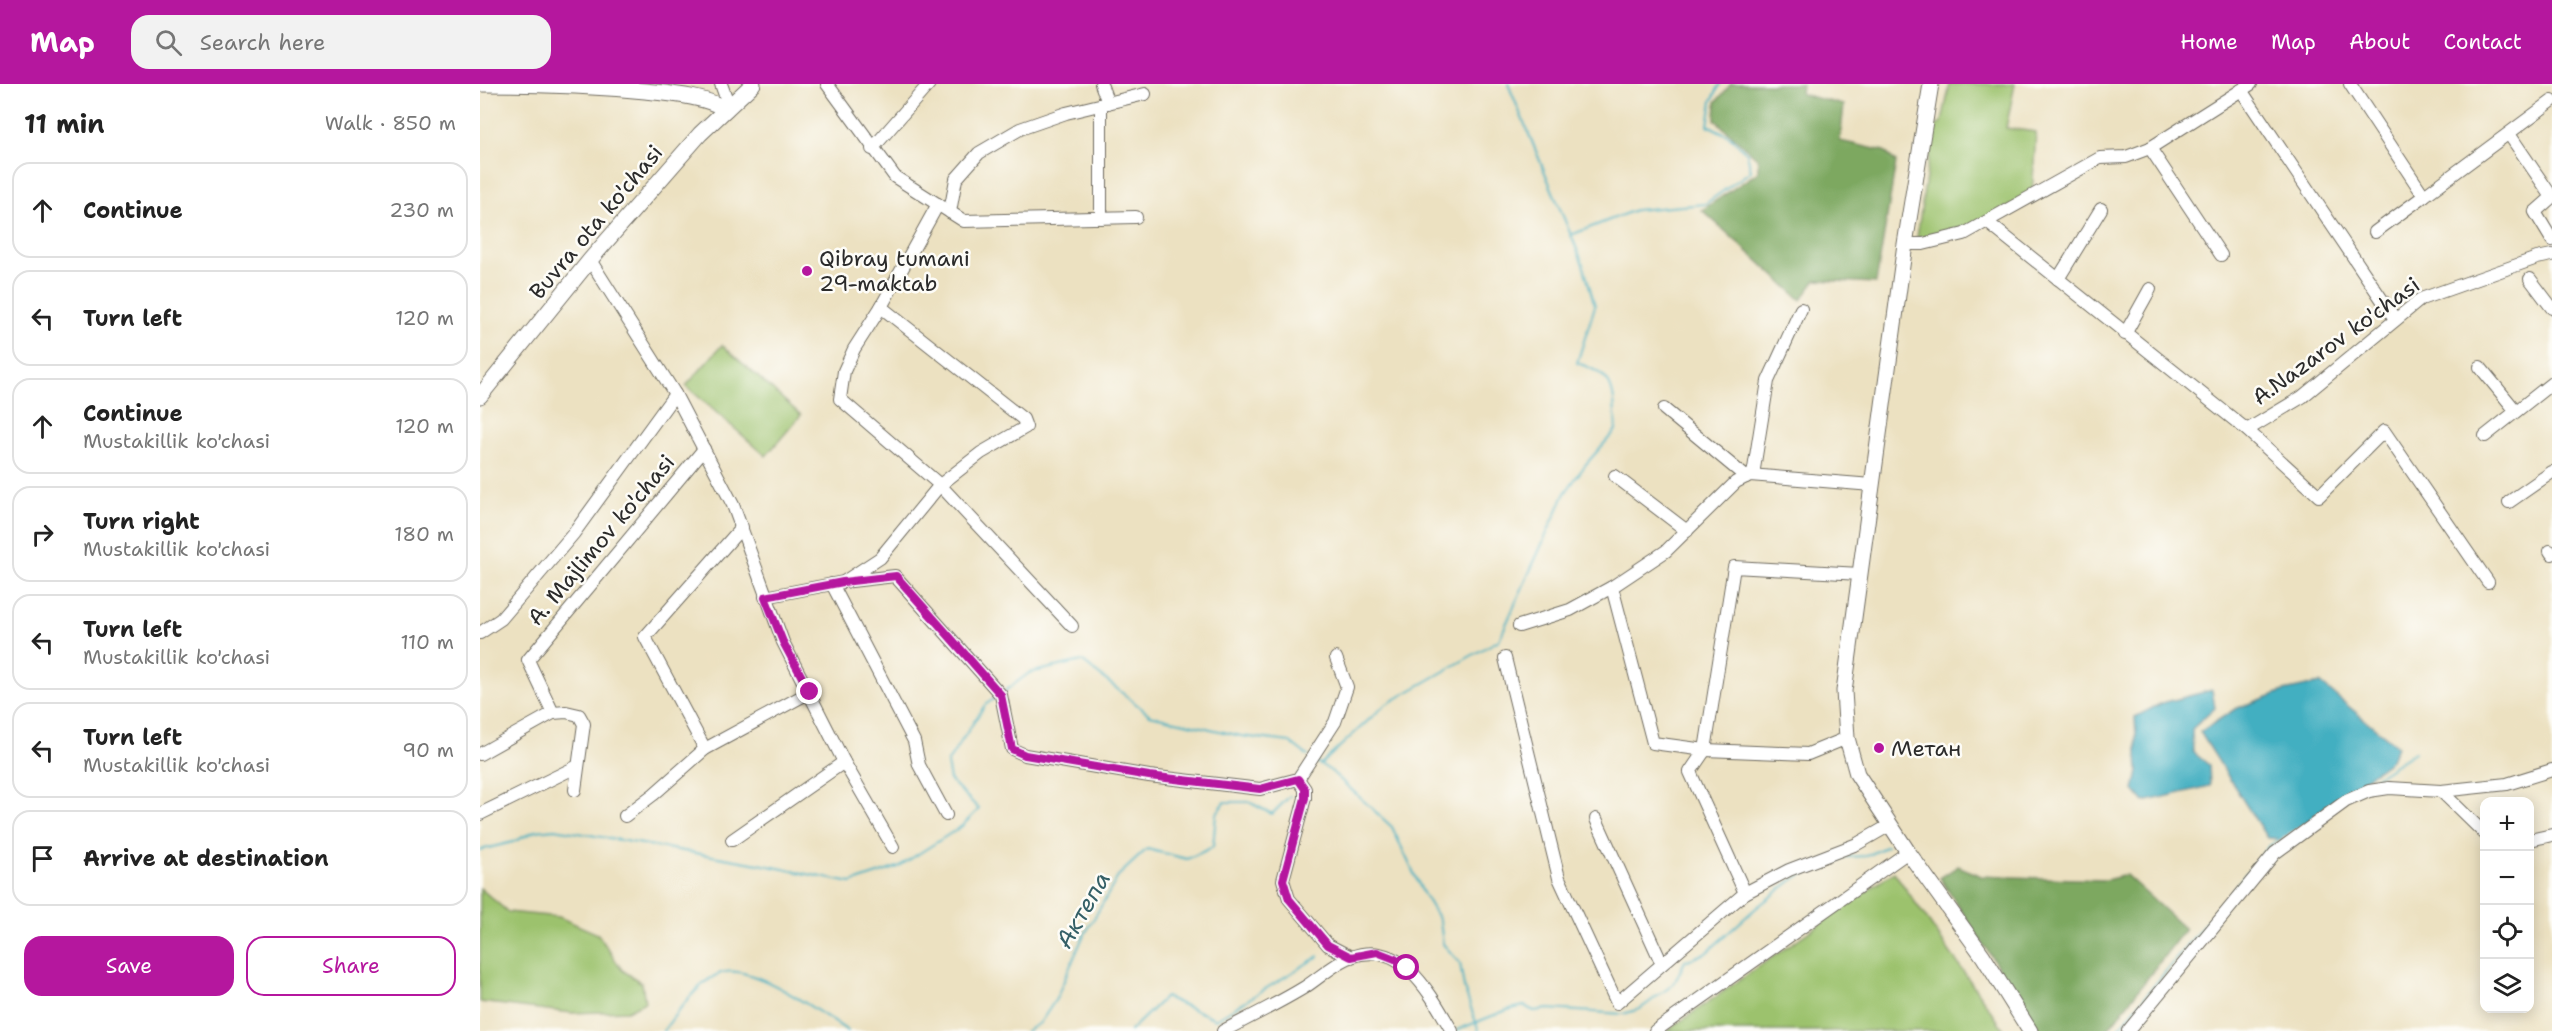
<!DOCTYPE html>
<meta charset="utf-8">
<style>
:root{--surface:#fff;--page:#f2f2f2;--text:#222;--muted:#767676;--line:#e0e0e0;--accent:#b5179e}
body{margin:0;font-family:"Shantell Sans",sans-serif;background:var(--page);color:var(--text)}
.controls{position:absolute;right:18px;bottom:18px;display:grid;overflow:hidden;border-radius:12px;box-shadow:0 3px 15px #0003}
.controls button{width:54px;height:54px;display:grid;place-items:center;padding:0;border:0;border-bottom:2px solid var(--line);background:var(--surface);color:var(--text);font:30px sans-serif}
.stop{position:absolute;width:18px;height:18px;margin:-14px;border:4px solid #b5179e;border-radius:50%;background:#fff}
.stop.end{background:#b5179e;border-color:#fff;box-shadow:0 2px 6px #0008}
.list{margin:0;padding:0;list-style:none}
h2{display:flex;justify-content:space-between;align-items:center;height:78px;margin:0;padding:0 24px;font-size:26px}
h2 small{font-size:20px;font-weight:400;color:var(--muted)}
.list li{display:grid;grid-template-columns:39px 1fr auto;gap:18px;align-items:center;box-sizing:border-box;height:96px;margin:0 12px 12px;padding:0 12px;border:2px solid var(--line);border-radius:18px}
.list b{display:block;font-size:22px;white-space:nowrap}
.list p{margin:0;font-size:20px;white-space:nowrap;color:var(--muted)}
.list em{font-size:20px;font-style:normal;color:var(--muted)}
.actions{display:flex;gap:12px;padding:18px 24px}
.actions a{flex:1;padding:14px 0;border:2px solid var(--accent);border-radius:18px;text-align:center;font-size:21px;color:var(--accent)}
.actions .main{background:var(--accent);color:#fff}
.icon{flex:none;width:33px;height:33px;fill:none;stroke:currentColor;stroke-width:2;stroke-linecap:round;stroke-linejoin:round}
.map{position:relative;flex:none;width:2072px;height:947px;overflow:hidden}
header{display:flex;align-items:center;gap:36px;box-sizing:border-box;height:84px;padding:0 30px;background:var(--accent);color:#fff}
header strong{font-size:28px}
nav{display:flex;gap:33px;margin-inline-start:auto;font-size:21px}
.search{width:420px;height:54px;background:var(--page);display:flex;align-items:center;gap:15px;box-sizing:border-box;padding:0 21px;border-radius:18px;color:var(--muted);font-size:22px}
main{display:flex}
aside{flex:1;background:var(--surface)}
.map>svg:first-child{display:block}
</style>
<header>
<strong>Map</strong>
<div class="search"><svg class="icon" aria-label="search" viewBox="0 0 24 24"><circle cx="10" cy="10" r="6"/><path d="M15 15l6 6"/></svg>Search here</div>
<nav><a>Home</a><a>Map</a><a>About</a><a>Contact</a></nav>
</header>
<main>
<aside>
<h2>11 min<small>Walk · 850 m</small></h2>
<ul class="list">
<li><svg class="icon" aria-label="ahead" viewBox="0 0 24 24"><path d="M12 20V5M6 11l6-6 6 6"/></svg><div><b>Continue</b></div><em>230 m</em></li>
<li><svg class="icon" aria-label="left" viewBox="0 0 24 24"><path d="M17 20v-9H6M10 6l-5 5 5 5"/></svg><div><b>Turn left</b></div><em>120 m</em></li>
<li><svg class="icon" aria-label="ahead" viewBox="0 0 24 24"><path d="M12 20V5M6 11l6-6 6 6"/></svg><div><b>Continue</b><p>Mustakillik ko'chasi</p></div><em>120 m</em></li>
<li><svg class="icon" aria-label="right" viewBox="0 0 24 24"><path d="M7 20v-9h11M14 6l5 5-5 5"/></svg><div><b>Turn right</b><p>Mustakillik ko'chasi</p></div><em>180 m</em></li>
<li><svg class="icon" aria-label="left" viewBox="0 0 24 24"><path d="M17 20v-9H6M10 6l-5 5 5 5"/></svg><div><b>Turn left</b><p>Mustakillik ko'chasi</p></div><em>110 m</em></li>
<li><svg class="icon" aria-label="left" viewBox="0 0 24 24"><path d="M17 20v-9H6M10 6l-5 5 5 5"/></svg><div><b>Turn left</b><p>Mustakillik ko'chasi</p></div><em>90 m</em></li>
<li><svg class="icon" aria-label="arrive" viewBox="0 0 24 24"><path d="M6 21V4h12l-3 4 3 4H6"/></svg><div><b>Arrive at destination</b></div></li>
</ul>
<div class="actions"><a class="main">Save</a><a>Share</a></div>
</aside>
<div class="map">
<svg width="2072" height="947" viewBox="0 0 2072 947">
<rect width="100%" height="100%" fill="#fdfcf7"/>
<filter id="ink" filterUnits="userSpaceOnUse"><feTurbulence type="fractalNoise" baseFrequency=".0167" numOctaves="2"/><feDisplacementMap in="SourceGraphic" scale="12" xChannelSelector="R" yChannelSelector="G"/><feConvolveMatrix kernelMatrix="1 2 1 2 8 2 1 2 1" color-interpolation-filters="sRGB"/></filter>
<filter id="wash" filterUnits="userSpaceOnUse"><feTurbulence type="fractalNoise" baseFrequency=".008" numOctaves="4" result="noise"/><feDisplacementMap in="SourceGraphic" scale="24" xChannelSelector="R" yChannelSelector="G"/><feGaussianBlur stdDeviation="1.35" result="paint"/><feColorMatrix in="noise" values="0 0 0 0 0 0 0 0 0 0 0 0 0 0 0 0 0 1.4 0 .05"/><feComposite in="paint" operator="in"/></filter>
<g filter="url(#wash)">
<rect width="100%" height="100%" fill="#ece1c1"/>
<g fill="#9cc26d" stroke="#64764c" stroke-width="1.5">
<path d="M1470 0H1535L1526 44 1556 48 1552 111C1521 126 1472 157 1437 153L1453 46 1462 37Z"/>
<path d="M242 261 321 331 286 372 206 302Z"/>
<path d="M1414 788 1525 947H1187Z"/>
<path d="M0 804 28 828 79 833 118 850 142 886 162 899 165 918 147 927 92 929 0 918Z"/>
</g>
<g fill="#7da860" stroke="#546a46" stroke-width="1.5">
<path d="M1251 0H1322L1321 10 1364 21 1360 57 1404 67 1416 78 1396 199 1336 196 1321 216 1222 126 1278 88V75L1235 36 1236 18Z"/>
<path d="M1478 782 1501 792 1626 796 1646 791 1705 845 1627 947H1560L1460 794Z"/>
</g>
<g fill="#43afc1" stroke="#376d76" stroke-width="1.5">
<path d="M1840 599 1917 662 1911 676 1801 755 1787 754 1720 648 1755 625 1804 607Z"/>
<path d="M1732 606 1735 624 1712 645 1713 668 1729 681 1730 702 1664 718 1654 706 1658 688 1655 633 1682 619Z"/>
</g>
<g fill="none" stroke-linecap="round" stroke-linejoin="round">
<g stroke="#43afc1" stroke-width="2">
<path d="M1091 151 1155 126 1225 120 1271 87 1267 69 1249 52 1228 41 1232 17 1240 0"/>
<path d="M525 607 549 589 602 577 670 631 761 652 810 658 828 672"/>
<path d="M835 677 851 687 912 743 943 809 960 837 963 860 980 879 984 904 999 947"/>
<path d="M841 680 905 621 1019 556 1085 409 1106 380 1136 346C1133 308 1138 292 1097 279L1115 222 1103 180 1028 0"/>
<path d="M1874 707 1935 668"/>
<path d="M0 766 33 758 55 747 75 745 279 780 371 799 418 783 482 742 499 725 470 696 467 679 505 621 518 612"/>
<path d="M977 946 1027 926 1044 922 1054 927 1068 925 1143 930 1160 925 1194 900 1205 877 1226 869 1276 824 1311 797 1336 783 1367 773 1387 772 1407 762"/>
<path d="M183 947C198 928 217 898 241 889 272 878 341 930 368 947"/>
<path d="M546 947 560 939 576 915 602 855 639 791 667 765 707 775 733 763 736 730 745 718H769L792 730 810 712"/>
<path d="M650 947 685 913 736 935 839 872"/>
<path d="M1637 947 1789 762 1834 733"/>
</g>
</g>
</g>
<g filter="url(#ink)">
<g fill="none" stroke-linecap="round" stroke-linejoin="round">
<defs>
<g id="minor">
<path d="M241 0 249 22"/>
<path d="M347 0 415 93 484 137 656 133"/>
<path d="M621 0 628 19"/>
<path d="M1870 0 1944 112 2072 17"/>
<path d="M1761 6 1915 235"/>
<path d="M621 21V134"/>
<path d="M2029 50 2072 113 2055 128 2072 156"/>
<path d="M1670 64 1741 171"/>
<path d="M392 65 449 0"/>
<path d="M458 120 401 223 374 265 364 287 360 315 460 401 592 542"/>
<path d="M470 128 476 95 499 69 540 45 586 29 665 10"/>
<path d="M1507 138 1767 346 1839 412 1904 347 2008 498"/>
<path d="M1895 148 1944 112"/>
<path d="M1425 160H1443L1484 150 1620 74 1646 73 1670 64 1771 0"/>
<path d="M110 176 195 310 253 421 303 558 364 678 413 763"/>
<path d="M1578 195 1621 125"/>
<path d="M2050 195 2072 224"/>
<path d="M1645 250 1670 205"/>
<path d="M2000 283 2036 327"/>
<path d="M1184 325 1266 393"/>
<path d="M1767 346 1822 313 1941 215 2057 174 2072 171"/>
<path d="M2005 352 2072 299"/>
<path d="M1273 391 1288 297 1321 225"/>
<path d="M1135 392 1207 447"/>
<path d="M2029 418 2072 388"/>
<path d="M2070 467 2072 470"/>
<path d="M365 497 400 474 460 401 501 369 546 343 543 335 401 223"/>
<path d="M352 500 434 657 439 681 466 731"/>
<path d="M1132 503 1173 659 1225 666 1328 670 1367 654"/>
<path d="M285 513 363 498 415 492 521 611 532 665 545 671 669 692 780 705 818 695 855 638 867 603 856 574"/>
<path d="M1039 542 1090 526 1132 503 1186 467 1256 398 1270 391 1392 401"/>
<path d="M0 549 21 535 94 449 195 310"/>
<path d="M1025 574 1079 794 1137 919 1265 809 1309 786 1377 760 1410 741"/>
<path d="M225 665 165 553 262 443"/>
<path d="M0 670 73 629"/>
<path d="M818 695 825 705V714L803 796 809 815 848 861 871 873"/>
<path d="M95 706 104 640 99 631 86 628 73 629 48 576 224 365"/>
<path d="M1961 707 2027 700 2072 686"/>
<path d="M0 730 98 682"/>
<path d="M145 732 174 710 225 665 330 608"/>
<path d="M1116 735 1182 880"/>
<path d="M252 756 364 678"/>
<path d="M2050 756 2072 751"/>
<path d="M1265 809 1210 688 1225 666 1254 483 1380 490"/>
<path d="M743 947C770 933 799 919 825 903 839 894 855 879 871 873 922 854 951 911 972 947"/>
<path d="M1175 947 1428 768"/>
<path d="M1648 947 1795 769 1866 717 1889 707 1909 704 1961 707 2004 749"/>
</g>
<g id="major">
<path d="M0 0C56 0 110 2 165 7 191 10 223 12 246 25"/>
<path d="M1451 0 1425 160 1364 607 1367 654 1377 690 1428 768 1503 872 1550 947"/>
<path d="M0 312 110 176 220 50 273 0"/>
</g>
</defs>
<use href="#minor" stroke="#6f6b60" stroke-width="14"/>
<use href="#major" stroke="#6f6b60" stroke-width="17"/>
<use href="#minor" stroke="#fff" stroke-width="12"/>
<use href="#major" stroke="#fff" stroke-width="15"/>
</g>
</g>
<g fill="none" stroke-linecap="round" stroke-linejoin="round" filter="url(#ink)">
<path stroke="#b5179e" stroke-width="8" d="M330 608 303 558 285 513 363 498 416 492 521 611 532 665 545 671 669 692 780 705 818 695 825 705V714L803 796 809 815 848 861 871 873 897 868 915 875 927 884"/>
</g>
<g fill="#b5179e" stroke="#fdfcf7" stroke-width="2">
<circle cx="327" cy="187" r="6"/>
<circle cx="1399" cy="664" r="6"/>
</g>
<g text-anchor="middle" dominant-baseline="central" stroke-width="5" stroke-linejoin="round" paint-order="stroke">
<g font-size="22" fill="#2b2b2b" stroke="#fdfcf7">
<text transform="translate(116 138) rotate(-50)">Buvra ota ko'chasi</text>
<text transform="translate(1856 257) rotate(-36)">A.Nazarov ko'chasi</text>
<text transform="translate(121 456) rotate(-50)">A. Majlimov ko'chasi</text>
</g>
<g font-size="22" fill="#2b2b2b" stroke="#fdfcf7" text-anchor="start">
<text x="339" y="174">Qibray tumani<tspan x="339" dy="25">29-maktab</tspan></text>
<text x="1411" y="664">Метан</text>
</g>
<g font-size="24" font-style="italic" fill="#356067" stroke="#fdfcf7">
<text transform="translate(603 826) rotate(-60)">Актепа</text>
</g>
</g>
</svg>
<div class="controls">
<button>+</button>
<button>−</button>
<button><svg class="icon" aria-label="locate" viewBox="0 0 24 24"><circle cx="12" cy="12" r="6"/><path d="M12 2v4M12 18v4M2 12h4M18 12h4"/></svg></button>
<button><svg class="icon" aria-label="layers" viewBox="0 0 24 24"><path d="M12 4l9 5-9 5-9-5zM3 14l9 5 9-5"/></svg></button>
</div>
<div class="stop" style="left:927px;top:884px"></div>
<div class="stop end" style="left:330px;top:608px"></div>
</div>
</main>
